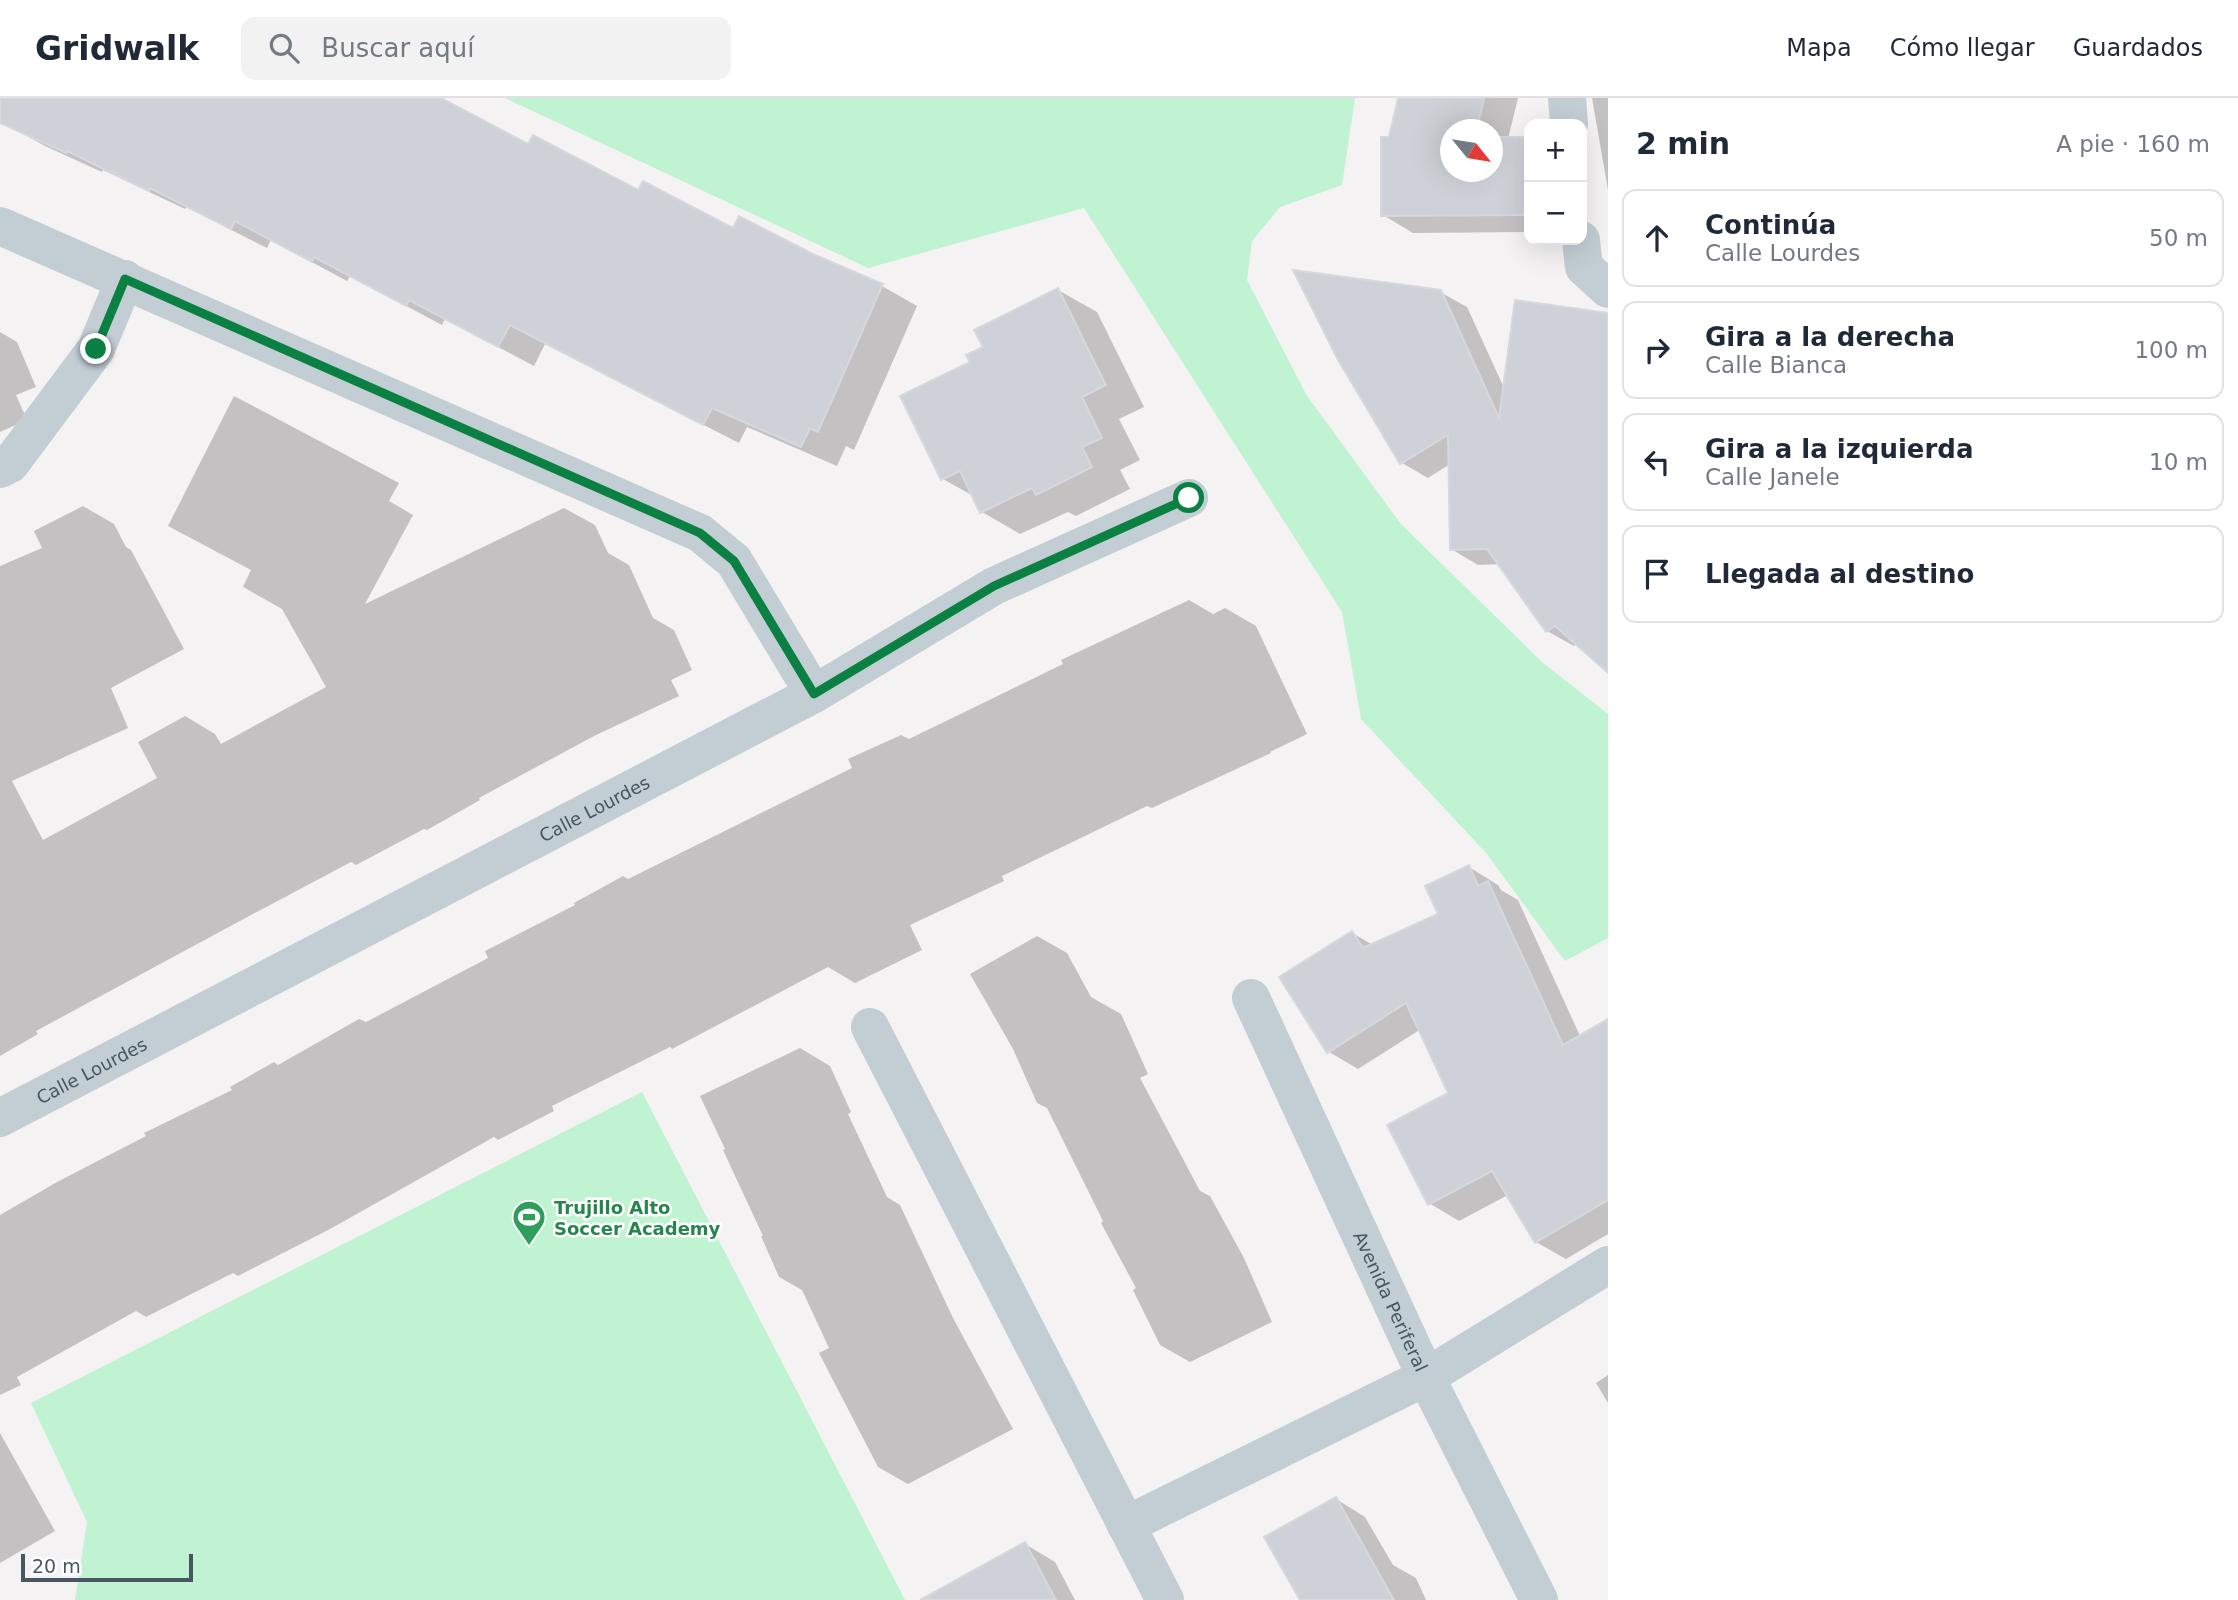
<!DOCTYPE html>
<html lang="es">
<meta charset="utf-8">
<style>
:root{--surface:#fff;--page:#f2f2f3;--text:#1f2937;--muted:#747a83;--line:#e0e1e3}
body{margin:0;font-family:"DejaVu Sans",sans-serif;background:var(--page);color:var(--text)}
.controls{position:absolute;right:21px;top:21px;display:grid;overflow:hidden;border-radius:14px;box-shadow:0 7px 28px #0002}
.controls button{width:63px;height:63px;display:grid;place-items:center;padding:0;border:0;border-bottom:2px solid var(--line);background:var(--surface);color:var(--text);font:35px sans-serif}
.compass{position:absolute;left:1440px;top:21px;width:63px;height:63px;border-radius:50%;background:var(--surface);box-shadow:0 7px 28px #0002;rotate:120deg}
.scale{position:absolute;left:21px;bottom:18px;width:172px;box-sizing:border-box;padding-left:7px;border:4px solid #485661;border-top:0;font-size:19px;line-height:24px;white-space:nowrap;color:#485661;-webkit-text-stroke:5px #fff;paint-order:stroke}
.stop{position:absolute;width:21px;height:21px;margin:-16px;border:5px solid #0b8043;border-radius:50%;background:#fff}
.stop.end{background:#0b8043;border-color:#fff;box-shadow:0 2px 7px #0008}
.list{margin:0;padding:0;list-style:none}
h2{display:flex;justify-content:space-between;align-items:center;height:91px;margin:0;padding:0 28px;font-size:30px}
h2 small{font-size:23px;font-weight:400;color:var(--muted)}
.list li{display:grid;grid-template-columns:46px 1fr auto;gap:21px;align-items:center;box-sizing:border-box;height:98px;margin:0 14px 14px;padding:0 14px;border:2px solid var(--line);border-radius:14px}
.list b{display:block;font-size:26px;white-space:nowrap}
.list p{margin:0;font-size:23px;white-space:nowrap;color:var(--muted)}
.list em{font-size:23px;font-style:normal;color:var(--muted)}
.icon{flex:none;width:38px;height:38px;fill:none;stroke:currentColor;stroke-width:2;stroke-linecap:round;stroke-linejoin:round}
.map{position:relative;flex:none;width:1608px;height:1502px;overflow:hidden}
header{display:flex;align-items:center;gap:42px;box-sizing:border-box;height:98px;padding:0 35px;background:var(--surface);border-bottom:2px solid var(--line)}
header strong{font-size:33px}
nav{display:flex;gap:38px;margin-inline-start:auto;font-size:24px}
.search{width:490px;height:63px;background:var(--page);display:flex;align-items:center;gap:18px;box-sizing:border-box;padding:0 24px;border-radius:14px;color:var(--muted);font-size:26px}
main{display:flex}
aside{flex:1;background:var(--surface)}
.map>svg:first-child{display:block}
</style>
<header>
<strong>Gridwalk</strong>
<div class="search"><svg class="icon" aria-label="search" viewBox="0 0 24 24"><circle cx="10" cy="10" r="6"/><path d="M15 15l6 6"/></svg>Buscar aquí</div>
<nav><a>Mapa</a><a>Cómo llegar</a><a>Guardados</a></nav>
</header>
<main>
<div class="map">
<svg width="1608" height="1502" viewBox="0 0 1608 1502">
<rect width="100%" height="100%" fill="#f4f2f2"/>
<g fill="#c0f3d2">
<path d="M505 0H1355L1342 87 1280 109 1252 143 1247 182 1307 298 1401 426 1542 564 1608 616V840L1565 863 1487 756 1361 621 1342 514 1084 110 868 170Z"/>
<path d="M642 994 905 1502H75L87 1424 31 1305Z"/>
</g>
<g fill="#0003" fill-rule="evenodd">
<path d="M0 0H421L639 95 734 132 812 158 882 188 917 208 854 352 846 348 837 368 747 329 739 345 545 246 534 268 445 221 442 227 350 178 347 183 271 142 267 150 186 109 185 111 103 72 102 74 45 48 0 23Z"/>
<path d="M1400 0H1518L1508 41 1529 42V134L1413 135 1383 117 1390 41ZM1450 32H1492V74H1450Z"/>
<path d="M1592 0H1608V92Z"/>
<path d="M1058 192 1097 214 1144 309 1119 321 1140 362 1120 372 1130 391 1076 418 1068 414 1020 436 982 414 975 399 943 381 972 265 985 250Z"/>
<path d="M1440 194 1467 209 1505 292 1608 224V572L1577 546 1574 548 1547 533 1500 466 1478 467 1451 451 1450 366 1428 380 1402 365 1338 259Z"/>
<path d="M0 234 17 244 36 289 16 297 27 322 0 334Z"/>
<path d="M234 298 399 385 389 403 413 417 365 506 564 410 595 427 608 455 629 467 653 520 674 532 692 572 671 582 679 598 594 638 479 700 480 702 427 732 424 731 356 767 351 764 251 817 36 933 38 936 0 958V468L42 450 34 433 83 408 114 426 126 449 131 452 184 551 111 590 128 630 12 683 43 742 157 680 138 644 185 618 215 636 221 646 326 589 282 511 243 489 251 472 168 428Z"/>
<path d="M1189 502 1213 516 1225 510 1256 528 1307 636 1270 654 1271 655 1152 710 1147 708 1002 778 1004 783 910 827 922 852 855 885 828 869 672 951 670 949 552 1008 554 1013 498 1042 494 1039 330 1131 238 1178 233 1175 146 1219 136 1213 17 1279 21 1287 0 1297V1117L57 1084 146 1038 144 1035 232 992 230 989 274 964 278 967 359 921 366 924 488 860 485 853 575 807 574 805 623 778 628 781 852 670 848 661 901 637 909 641 1063 566 1061 562Z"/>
<path d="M1469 769 1498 787 1501 792 1518 802 1581 940 1608 924V1136L1566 1161 1536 1144 1508 1097 1459 1123 1429 1105 1450 996 1421 931 1358 971 1329 954 1352 835 1373 847 1440 816Z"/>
<path d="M1037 838 1067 855 1091 899 1121 916 1148 976 1140 980 1200 1093 1210 1098 1244 1160 1272 1224 1190 1264 1160 1247 1133 1192 1136 1190 1101 1125 1103 1123 1047 1010 1037 1005 1013 951 970 876Z"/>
<path d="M800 950 830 968 851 1014 848 1016 887 1099 900 1107 953 1220 1013 1331 908 1386 878 1369 819 1255 829 1250 802 1192 779 1179 761 1138H763L723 1052 725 1051 700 998Z"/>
<path d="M1608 1277V1305L1596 1285Z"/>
<path d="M0 1335 55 1433 0 1465Z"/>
<path d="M1336 1401 1365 1419 1393 1467 1416 1480 1426 1502H1304Z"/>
<path d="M1025 1446 1055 1464 1075 1502H935Z"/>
</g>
<g fill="#ced1d7" stroke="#d6d8de" stroke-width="2">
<path d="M0 0H441L528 46 533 37 638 92 643 83 733 130 739 118 813 156 883 186 818 334 810 330 801 349 712 310 703 327 510 227 498 249 409 202 406 208 314 159 312 164 235 123 231 131 150 90 149 93 67 53 66 55 0 25Z"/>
<path d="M1398 0H1484L1477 32H1451V74H1493V39H1529V117L1381 118V39H1389Z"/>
<path d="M1293 172 1441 192 1499 320 1515 202 1608 215V575L1555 528 1546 534 1487 451 1450 452 1448 337 1400 366 1337 260Z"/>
<path d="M1058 190 1106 287 1082 299 1102 340 1082 349 1092 369 1036 397 1032 390 980 415 960 373 941 382 900 298 970 264 966 257 983 249 974 232Z"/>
<path d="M1469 767 1478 788 1488 783 1563 947 1608 921V1102L1535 1145 1492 1073 1428 1107 1387 1027 1448 995 1406 905 1327 955 1279 879 1352 833 1363 850 1438 816 1425 788Z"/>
<path d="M1336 1399 1394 1502H1300L1264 1439Z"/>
<path d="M1025 1444 1056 1502H920Z"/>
</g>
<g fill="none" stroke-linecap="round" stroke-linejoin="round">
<g stroke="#c2cdd4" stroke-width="38">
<path d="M1567 0 1569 26"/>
<path d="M0 128 700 435 734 463 814 596"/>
<path d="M1581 142 1584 169 1608 191"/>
<path d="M0 371 10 366 96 251 125 181"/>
<path id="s1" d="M1251 900 1426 1279 1539 1502"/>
<path d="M870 929 1165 1502"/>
<path id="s2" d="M0 1020 814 596 994 488 1189 400"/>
<path d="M1126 1427 1426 1279 1608 1167"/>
</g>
</g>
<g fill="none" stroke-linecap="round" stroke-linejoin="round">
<path stroke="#0b8043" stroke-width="9" d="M96 251 125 181 700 435 734 463 814 596 994 488 1189 400"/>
</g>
<defs>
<symbol id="stadium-pin" viewBox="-11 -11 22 30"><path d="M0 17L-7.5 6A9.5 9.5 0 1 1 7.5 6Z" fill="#2e9e5b" stroke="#fff"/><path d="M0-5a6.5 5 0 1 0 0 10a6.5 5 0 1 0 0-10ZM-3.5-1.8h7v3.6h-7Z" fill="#fff"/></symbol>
</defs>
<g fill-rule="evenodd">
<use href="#stadium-pin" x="510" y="1100" width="38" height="52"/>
</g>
<g text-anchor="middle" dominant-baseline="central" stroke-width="5" stroke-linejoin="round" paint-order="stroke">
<g font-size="18" fill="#485661" stroke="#fff">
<text stroke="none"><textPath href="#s2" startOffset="670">Calle Lourdes</textPath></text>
<text stroke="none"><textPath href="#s2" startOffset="103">Calle Lourdes</textPath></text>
<text stroke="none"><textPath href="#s1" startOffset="334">Avenida Periferal</textPath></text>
</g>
<g font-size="18" font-weight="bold" fill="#27864d" stroke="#fff" text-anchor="start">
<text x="554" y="1109">Trujillo Alto<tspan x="554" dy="21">Soccer Academy</tspan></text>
</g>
</g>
</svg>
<div class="controls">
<button>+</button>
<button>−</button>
</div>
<svg class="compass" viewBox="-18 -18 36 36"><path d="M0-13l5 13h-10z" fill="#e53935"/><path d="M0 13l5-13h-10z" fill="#747a83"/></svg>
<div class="scale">20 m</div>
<div class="stop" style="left:1189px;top:400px"></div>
<div class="stop end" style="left:96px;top:251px"></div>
</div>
<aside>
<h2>2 min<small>A pie · 160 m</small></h2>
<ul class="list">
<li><svg class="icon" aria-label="ahead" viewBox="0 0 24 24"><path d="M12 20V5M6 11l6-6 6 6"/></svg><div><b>Continúa</b><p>Calle Lourdes</p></div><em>50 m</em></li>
<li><svg class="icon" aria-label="right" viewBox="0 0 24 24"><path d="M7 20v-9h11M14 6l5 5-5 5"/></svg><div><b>Gira a la derecha</b><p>Calle Bianca</p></div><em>100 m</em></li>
<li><svg class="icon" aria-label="left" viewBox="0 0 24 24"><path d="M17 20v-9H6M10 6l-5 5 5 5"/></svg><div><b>Gira a la izquierda</b><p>Calle Janele</p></div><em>10 m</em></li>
<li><svg class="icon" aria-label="arrive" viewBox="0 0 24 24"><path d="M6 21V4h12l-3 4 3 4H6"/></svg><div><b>Llegada al destino</b></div></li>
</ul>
</aside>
</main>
